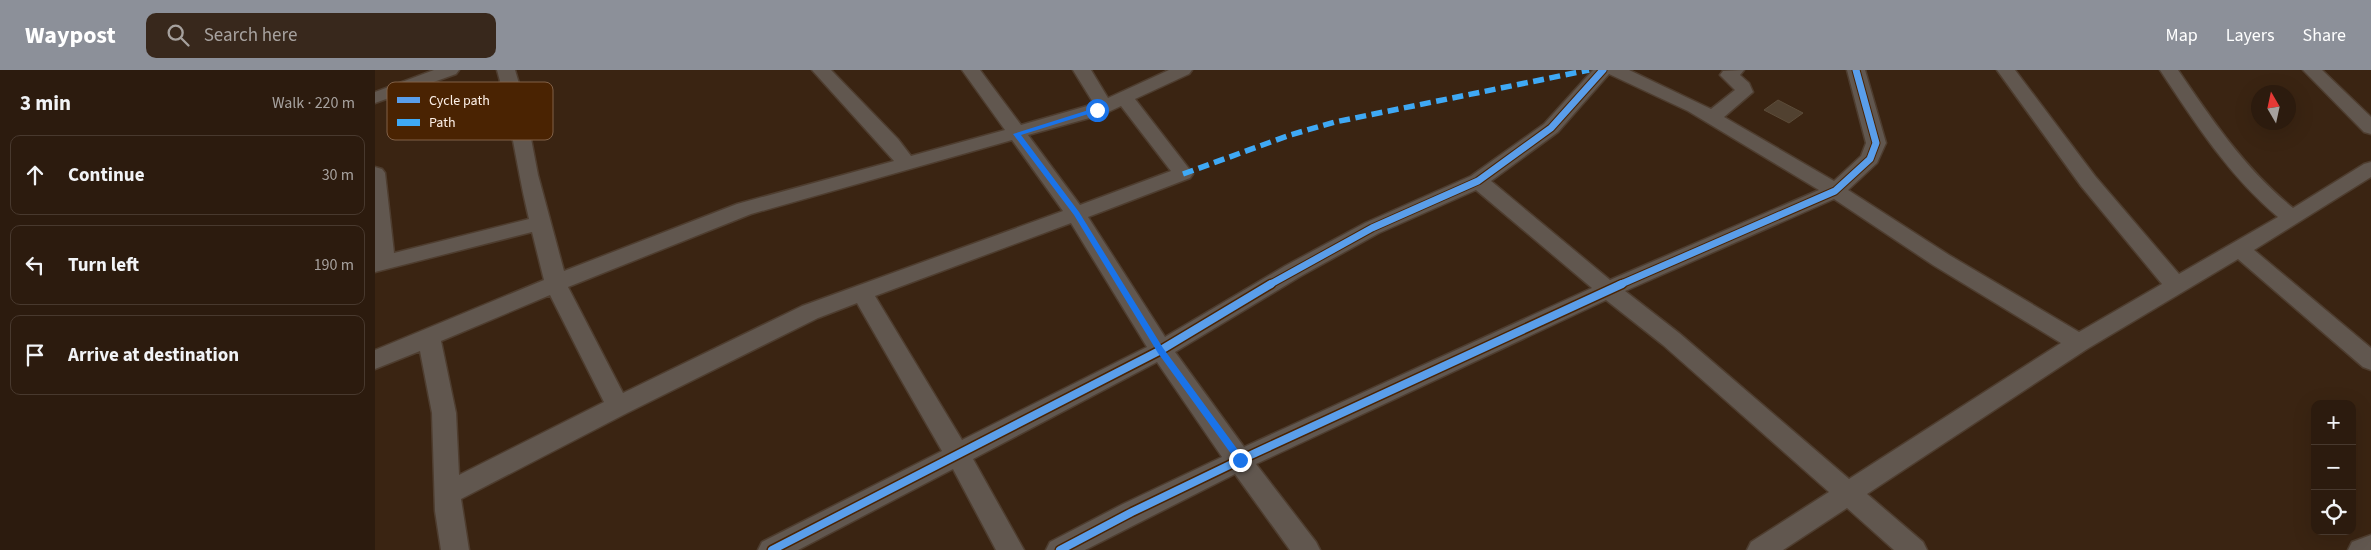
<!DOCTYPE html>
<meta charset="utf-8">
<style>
:root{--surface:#2c1b0e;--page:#38281c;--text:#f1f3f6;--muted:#a6a19e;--line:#48392e;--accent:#8c9099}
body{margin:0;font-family:"Source Sans 3",sans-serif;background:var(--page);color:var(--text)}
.controls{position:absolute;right:15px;bottom:15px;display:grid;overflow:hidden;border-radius:10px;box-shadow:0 5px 20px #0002}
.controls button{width:45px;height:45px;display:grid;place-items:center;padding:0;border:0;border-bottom:1px solid var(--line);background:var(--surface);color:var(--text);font:25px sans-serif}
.compass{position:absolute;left:1876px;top:15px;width:45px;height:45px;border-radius:50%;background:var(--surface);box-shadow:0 5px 20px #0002;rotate:351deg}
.stop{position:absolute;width:15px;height:15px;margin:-11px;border:4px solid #1a73e8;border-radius:50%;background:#fff}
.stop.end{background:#1a73e8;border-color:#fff;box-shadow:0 1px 5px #0008}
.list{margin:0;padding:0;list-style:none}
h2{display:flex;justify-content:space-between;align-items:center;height:65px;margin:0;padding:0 20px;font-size:21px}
h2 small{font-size:16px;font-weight:400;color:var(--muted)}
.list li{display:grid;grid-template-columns:32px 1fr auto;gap:15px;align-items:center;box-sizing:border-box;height:80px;margin:0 10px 10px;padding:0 10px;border:1px solid var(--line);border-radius:10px}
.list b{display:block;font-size:19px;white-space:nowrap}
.list em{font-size:16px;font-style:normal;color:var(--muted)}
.icon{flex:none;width:28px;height:28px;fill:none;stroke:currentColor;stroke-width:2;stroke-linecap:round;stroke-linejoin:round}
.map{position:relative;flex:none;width:1996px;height:480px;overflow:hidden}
header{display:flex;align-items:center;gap:30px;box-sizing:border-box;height:70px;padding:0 25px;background:var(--accent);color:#fff}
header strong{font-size:24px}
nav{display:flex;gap:28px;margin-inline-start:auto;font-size:18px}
.search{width:350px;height:45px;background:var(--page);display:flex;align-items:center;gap:12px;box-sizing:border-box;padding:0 18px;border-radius:10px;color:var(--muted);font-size:19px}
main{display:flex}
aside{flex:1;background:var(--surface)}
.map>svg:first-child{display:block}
</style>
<header>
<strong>Waypost</strong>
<div class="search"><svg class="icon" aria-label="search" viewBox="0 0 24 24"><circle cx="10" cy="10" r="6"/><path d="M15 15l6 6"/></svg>Search here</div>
<nav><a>Map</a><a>Layers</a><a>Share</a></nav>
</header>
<main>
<aside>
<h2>3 min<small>Walk · 220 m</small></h2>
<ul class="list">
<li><svg class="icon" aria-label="ahead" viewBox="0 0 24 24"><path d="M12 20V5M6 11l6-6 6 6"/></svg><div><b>Continue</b></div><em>30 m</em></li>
<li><svg class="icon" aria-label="left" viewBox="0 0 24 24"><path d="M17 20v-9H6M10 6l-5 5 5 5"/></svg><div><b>Turn left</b></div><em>190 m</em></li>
<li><svg class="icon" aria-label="arrive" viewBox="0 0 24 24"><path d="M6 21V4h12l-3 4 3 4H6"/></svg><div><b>Arrive at destination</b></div></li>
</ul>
</aside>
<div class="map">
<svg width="1996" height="480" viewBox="0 0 1996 480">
<rect width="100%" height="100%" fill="#3a2412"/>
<path fill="#514130" stroke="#5c4c39" d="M1403 30 1428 43 1414 53 1389 40Z"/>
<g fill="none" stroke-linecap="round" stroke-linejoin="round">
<defs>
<g id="minor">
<path d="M59 0H84L81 4 0 33V22Z"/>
<path d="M122 0H140L148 27 163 105 189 201 362 134 519 91 437 0H456L523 69 536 86 630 60 587 0H605L646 55 719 34 698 0H716L733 28 794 0H817L814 4 760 29 815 100 818 104 815 108 713 147 790 267 910 196 990 153 1096 106 1169 54 1218 0H1254L1336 39 1360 20 1345 5 1348 1 1369 0 1365 5 1374 13 1378 22 1349 47 1459 111 1486 86 1491 73 1472 0H1490L1511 73 1502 93 1473 120 1574 185 1704 262 1787 214 1706 116 1622 0H1640L1720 106 1804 204 1903 147C1854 106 1820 53 1785 0H1803C1837 50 1871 100 1918 138L1989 94 1996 92V107L1879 180 1996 278V300L1988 297 1863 189 1712 279 1492 424 1548 472 1552 480H1519L1472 438 1408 480H1372L1376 472 1454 422 1288 275 1231 230 881 394 941 472 945 480H915L860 404 710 480H671L675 472 748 434 847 387 782 292 598 389 649 480H621L578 399 423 480H383L387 472 567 381 482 233 443 248 252 343 86 429 94 480H66L60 441 57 343 45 281 0 299V280L169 210 157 162 0 202V97L7 99 10 103 19 183 154 149C142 100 136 49 122 0ZM1234 4 1313 41 1444 120 1235 210 1116 111 1183 62ZM746 36 796 101 705 135 653 65 729 44ZM637 70 688 141 427 236 248 323 193 217 376 144ZM1101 120 1217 218 869 377 800 282 926 206 1004 163ZM1459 129 1558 195 1686 273 1474 409 1304 263 1250 221ZM696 153 772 277 587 370 500 226ZM175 225 229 332 84 405 81 343 66 271Z"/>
<path d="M1928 0H1947L1996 47V64L1989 62Z"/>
<path d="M1996 465V480H1973L1977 472Z"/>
</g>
</defs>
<use href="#minor" stroke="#4e3d2f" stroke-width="3"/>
<use href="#minor" fill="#61574f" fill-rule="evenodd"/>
<path stroke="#3fa9f5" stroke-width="5.5" stroke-dasharray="11 5.5" stroke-linecap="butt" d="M808 104 915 65 960 52 1214 0"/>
<defs>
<g id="cycleway-far1">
<path d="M894 215 997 158 1103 111 1176 58 1228 0"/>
<path d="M1244 215 1460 121 1495 89 1501 73 1481 0"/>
</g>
<g id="cycleway">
<path d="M397 480 786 280 896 214"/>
<path d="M685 480 757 442 865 390 1247 214"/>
</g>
</defs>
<use href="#cycleway-far1" stroke="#4a2302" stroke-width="9"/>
<use href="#cycleway" stroke="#4a2302" stroke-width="11"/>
<use href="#cycleway-far1" stroke="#5a9eea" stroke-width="7"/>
<use href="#cycleway" stroke="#5a9eea" stroke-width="8"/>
</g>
<path fill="#1a73e8" d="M720 38 726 40 646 65 704 142 788 278 868 387V392H862L783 283 699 145 638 64Z"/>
<rect x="12" y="12" width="166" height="58" rx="8" fill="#4a2302" stroke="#806047" stroke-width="1"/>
<rect x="22" y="27" width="23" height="6" fill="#5a9eea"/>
<rect x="22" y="49" width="23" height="7" fill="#3fa9f5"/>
<g font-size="14" fill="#fdf0e7">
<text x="54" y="35">Cycle path</text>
<text x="54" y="57">Path</text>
</g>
</svg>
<div class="controls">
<button>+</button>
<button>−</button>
<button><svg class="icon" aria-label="locate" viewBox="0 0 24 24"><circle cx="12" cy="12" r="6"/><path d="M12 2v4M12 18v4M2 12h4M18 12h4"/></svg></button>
</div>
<svg class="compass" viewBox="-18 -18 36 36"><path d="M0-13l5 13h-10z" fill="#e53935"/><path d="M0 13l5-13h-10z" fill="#a6a19e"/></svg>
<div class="stop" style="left:722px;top:40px"></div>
<div class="stop end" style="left:865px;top:390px"></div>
</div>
</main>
